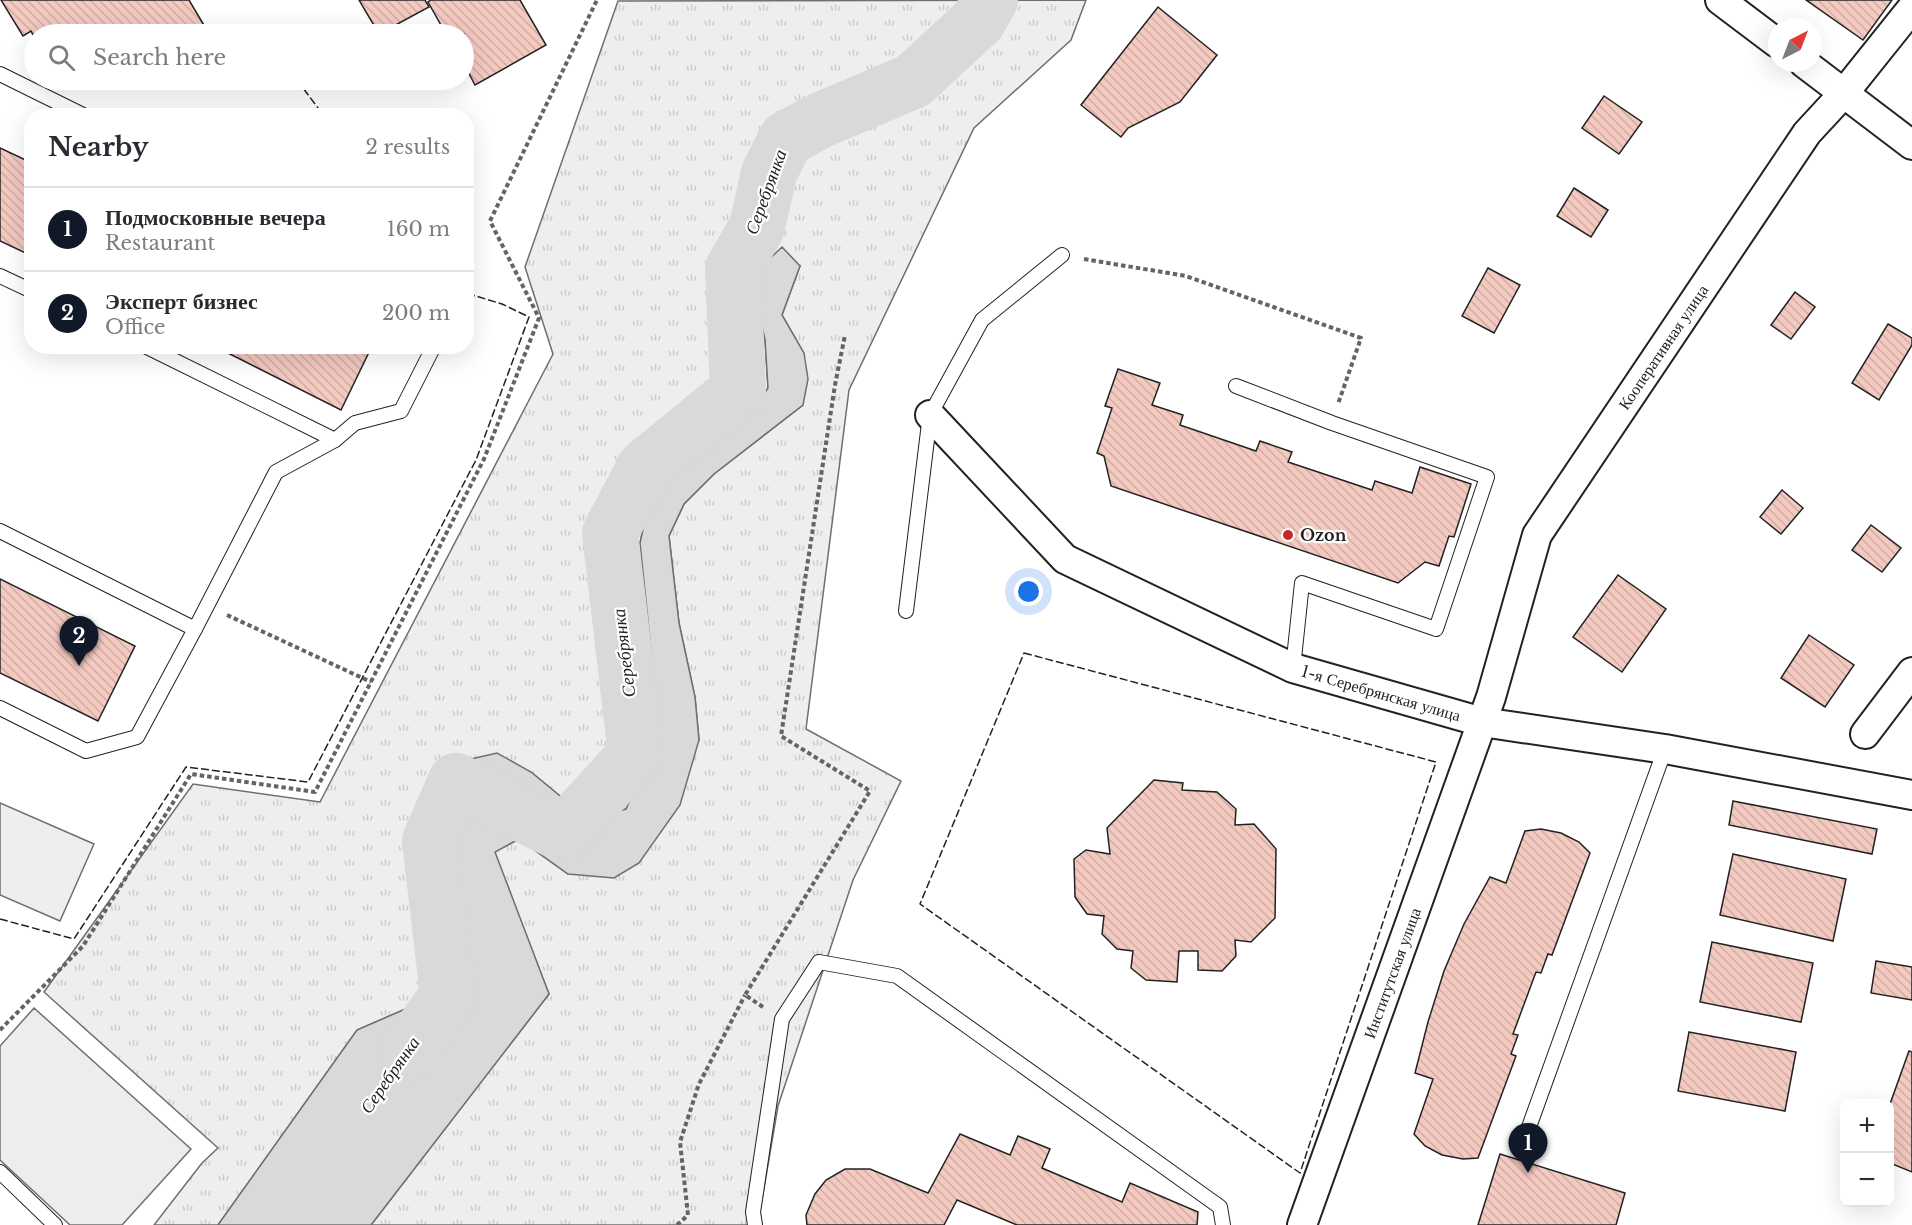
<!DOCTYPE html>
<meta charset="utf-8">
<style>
:root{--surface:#fff;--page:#f7f7f7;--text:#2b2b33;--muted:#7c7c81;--line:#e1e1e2;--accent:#111827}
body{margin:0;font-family:"Libre Baskerville",serif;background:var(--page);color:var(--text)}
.controls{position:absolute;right:18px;bottom:18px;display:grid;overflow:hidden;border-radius:12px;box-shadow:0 6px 24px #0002}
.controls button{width:54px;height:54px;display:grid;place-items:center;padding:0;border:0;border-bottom:2px solid var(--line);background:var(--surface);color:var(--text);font:30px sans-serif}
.compass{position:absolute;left:1768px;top:18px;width:54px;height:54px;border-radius:50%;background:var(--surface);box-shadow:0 6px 24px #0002;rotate:42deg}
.you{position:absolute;left:1029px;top:592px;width:21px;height:21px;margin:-15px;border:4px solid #fff;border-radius:50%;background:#1a73e8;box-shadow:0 0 0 9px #1a73e833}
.badge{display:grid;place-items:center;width:39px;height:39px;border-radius:50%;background:var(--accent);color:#fff;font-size:20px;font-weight:700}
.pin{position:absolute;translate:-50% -50px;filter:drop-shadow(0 2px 3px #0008)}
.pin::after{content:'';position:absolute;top:32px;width:21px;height:18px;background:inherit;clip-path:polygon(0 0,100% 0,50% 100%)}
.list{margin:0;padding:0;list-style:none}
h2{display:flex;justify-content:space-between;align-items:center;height:78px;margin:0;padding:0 24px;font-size:26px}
h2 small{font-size:20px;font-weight:400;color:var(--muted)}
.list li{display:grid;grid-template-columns:39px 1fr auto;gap:18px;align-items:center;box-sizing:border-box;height:84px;padding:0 24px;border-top:2px solid var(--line)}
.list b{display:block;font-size:22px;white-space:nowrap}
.list p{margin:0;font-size:20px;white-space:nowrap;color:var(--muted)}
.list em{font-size:20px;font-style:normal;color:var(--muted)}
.icon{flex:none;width:33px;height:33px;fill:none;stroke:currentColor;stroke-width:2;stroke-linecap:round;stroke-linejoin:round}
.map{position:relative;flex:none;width:1912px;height:1225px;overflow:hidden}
.search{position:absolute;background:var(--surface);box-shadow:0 6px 24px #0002;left:24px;top:24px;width:450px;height:66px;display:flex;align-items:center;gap:15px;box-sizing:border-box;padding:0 21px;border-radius:33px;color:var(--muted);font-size:22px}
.panel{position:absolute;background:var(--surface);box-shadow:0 6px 24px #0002;left:24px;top:108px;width:450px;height:246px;border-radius:24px}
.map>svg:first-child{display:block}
</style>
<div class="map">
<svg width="1912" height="1225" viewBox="0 0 1912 1225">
<defs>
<pattern id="grass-tufts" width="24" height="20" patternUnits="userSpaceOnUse" patternTransform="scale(1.5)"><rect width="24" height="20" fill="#eee"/><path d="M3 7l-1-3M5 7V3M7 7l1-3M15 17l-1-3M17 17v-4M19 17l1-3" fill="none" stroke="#ccc"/></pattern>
<pattern id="building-back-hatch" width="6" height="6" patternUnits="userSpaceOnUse" patternTransform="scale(1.5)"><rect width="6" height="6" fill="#f3c9c0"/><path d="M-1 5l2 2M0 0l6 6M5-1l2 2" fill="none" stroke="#d0aca5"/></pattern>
</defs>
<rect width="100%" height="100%" fill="#fff"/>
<path fill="url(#grass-tufts)" stroke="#6f6f6f" stroke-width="1.5" d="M1086 0 1071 40 974 128 849 390 806 729 901 781 853 880 778 1106 760 1212 762 1225H371L549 994 494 852 519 839 568 874 699 740 695 697 679 623 669 536 684 504 714 474 803 405 804 354 782 315 800 266 751 282 765 339 768 388 754 408 680 460 646 516 640 543 658 718 642 773 626 809 588 819 531 772 438 806 463 959 447 991 357 1030 218 1225H154L202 1163 218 1148 44 992 193 784 320 802 553 354 525 267 618 1Z"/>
<path fill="#eee" stroke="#6f6f6f" stroke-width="1.5" d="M0 803 94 844 60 921 0 895Z"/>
<path fill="#ededed" stroke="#6f6f6f" stroke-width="1.5" d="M34 1008 191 1149 122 1225H70L0 1160V1046Z"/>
<path fill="#d9d9d9" stroke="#6f6f6f" stroke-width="1.5" d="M782 247 800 266 782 315 804 353 808 379 803 405 714 474 684 504 669 536 679 623 695 697 699 740 680 805 639 863 614 878 568 874 519 839 495 852 549 994 371 1225H218L357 1030 447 991 463 958 438 806 458 762 497 753 531 772 588 819 626 809 642 773 658 718 640 543 646 516 680 460 754 408 768 388 765 339 751 282 764 264Z"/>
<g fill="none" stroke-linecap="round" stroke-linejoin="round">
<path stroke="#d9d9d9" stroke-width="56" d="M406 1054 448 995 430 841 456 781 563 834 636 754 610 533 645 467 738 391 733 269 757 227 769 173 786 139 821 120 913 81 978 21 990 0"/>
</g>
<g fill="url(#building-back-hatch)" stroke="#222" stroke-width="1.5">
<path d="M1 0H189L208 32 203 34H133L130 30 123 34H34V37L31 31 23 36Z"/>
<path d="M359 0H425L429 7 379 34Z"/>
<path d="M431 0H520L546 45 475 85 464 64V34H446L428 2Z"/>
<path d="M1806 0H1892L1863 40Z"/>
<path d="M1158 7 1217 55 1180 102 1128 128 1121 137 1081 105Z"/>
<path d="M1604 96 1642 122 1619 154 1582 128Z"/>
<path d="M0 148 32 163V256L0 241Z"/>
<path d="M1574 188 1608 210 1591 237 1557 216Z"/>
<path d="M1488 268 1520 285 1494 333 1462 316Z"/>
<path d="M1795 292 1815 307 1791 339 1771 325Z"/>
<path d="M1888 324 1912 338V345L1879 400 1852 383Z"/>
<path d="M214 346H372L341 410Z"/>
<path d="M1118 369 1160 383 1152 405 1183 415 1180 425 1256 451 1260 441 1292 452 1288 462 1372 490 1375 481 1412 493 1420 467 1471 484 1454 537 1449 536 1439 566 1425 562 1398 583 1111 486 1104 456 1097 453 1112 408 1105 406Z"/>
<path d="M1782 490 1803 508 1781 534 1760 517Z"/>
<path d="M1871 525 1901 548 1882 572 1852 550Z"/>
<path d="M1618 575 1666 609 1622 672 1573 637Z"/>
<path d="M0 579 135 646 98 721 0 673Z"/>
<path d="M1809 635 1854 665 1825 707 1781 678Z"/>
<path d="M1154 780 1183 783 1182 790 1217 792 1236 809 1235 825 1254 824 1276 849 1275 918 1251 942 1235 940 1236 956 1222 971 1198 970V951H1179L1177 982 1146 980 1131 968 1133 951 1117 949 1102 934 1104 916 1087 914 1075 897 1074 859 1086 850 1110 854 1107 828Z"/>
<path d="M1733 801 1877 829 1872 854 1729 825Z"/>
<path d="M1541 829 1561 833 1579 842 1590 853 1552 955 1548 954 1541 973 1536 972 1513 1034 1518 1035 1511 1054 1516 1056 1478 1158 1463 1159 1442 1155 1425 1146 1414 1134 1433 1079 1415 1073 1428 1022 1444 971 1464 924 1490 877 1506 883 1525 831Z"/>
<path d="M1733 854 1846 879 1833 941 1720 915Z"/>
<path d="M1712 942 1813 963 1801 1022 1700 1002Z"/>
<path d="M1876 961 1912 967V1000L1871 993Z"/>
<path d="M1689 1032 1796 1052 1785 1111 1678 1091Z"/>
<path d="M1909 1051 1912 1052V1172L1890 1163V1104Z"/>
<path d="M960 1134 1010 1155 1018 1136 1050 1149 1042 1168 1122 1202 1130 1183 1198 1212 1197 1225H1017L957 1200 944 1225H807L806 1215 815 1194 826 1180 845 1169H870L928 1193Z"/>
<path d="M1500 1154 1625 1193 1616 1225H1478Z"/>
</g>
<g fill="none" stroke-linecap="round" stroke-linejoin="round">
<defs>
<g id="service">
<path d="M0 74 85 116"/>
<path d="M0 276 32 291"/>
<path d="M145 346 335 440"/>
<path d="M1236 386 1332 423 1487 477 1436 629 1302 583 1293 668"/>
<path d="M0 531 195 629"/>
<path d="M906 611 930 415 982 320 1062 255"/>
<path d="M0 708 86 751 137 737 195 629 276 472 335 440 355 423 401 411 434 346"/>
<path d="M1524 1141 1665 749"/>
<path d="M0 1172 55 1225"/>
<path d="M755 1225 753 1212 782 1019 819 962 897 976 1220 1207 1223 1225"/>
</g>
<g id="minor">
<path d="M1720 0 1777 43"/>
<path d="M1804 63 1912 145"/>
<path d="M930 415 1065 559 1293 668 1482 722 1665 749 1912 795"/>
<path d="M1865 734 1912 672"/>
<path d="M1302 1225 1491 697 1537 535 1807 133 1844 93 1912 8"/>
</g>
</defs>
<use href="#service" stroke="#222" stroke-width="16"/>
<use href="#minor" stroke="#222" stroke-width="32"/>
<g stroke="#646464" stroke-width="4" stroke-dasharray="4.5 3" stroke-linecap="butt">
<path d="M1084 259 1186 276 1361 338 1338 404"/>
<path d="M227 615 371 682"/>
<path d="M763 1007 745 995 870 791 781 736 835 385 845 335"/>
<path d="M0 1030 83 946 191 774 315 792 484 459 539 318 490 221 597 0"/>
<path d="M677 1225 688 1215 680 1142 699 1084 745 995"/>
</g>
<use href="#service" stroke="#fff" stroke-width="14"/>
<use href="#minor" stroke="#fff" stroke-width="28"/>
<g stroke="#222" stroke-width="1.5" stroke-dasharray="8 3" stroke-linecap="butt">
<path d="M208 32 216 34"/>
<path d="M297 80 324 116"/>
<path d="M1024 653 1436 762 1300 1173 920 904Z"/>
<path d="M0 919 74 939 186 767 308 782 476 460 529 317 502 304 466 293"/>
</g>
</g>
<circle fill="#c62828" stroke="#fff" stroke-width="2" cx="1288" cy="535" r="6"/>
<g text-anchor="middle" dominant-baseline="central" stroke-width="4.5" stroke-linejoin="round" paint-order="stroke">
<g font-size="16" fill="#222" stroke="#fff">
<text transform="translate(1663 347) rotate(-56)">Кооперативная улица</text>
<text transform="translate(1381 693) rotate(16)">1-я Серебрянская улица</text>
<text transform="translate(1392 973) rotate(-70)">Институтская улица</text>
</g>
<g font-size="16" font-weight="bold" fill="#222" stroke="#fff" text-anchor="start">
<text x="1300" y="535">Ozon</text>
</g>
<g font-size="18" font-style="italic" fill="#222" stroke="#fff">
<text transform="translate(766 192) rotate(-70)">Серебрянка</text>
<text transform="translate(624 653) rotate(-97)">Серебрянка</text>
<text transform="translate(390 1075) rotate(-55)">Серебрянка</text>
</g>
</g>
</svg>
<div class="controls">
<button>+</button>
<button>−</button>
</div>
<svg class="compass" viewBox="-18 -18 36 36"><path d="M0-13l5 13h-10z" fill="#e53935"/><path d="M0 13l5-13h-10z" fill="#7c7c81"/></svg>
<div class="you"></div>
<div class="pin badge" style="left:1528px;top:1173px">1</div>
<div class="pin badge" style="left:79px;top:666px">2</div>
<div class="search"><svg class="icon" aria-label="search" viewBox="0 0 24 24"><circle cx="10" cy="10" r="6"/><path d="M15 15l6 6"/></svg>Search here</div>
<section class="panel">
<h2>Nearby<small>2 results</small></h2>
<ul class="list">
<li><span class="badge">1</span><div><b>Подмосковные вечера</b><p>Restaurant</p></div><em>160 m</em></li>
<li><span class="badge">2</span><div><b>Эксперт бизнес</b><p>Office</p></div><em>200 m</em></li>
</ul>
</section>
</div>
